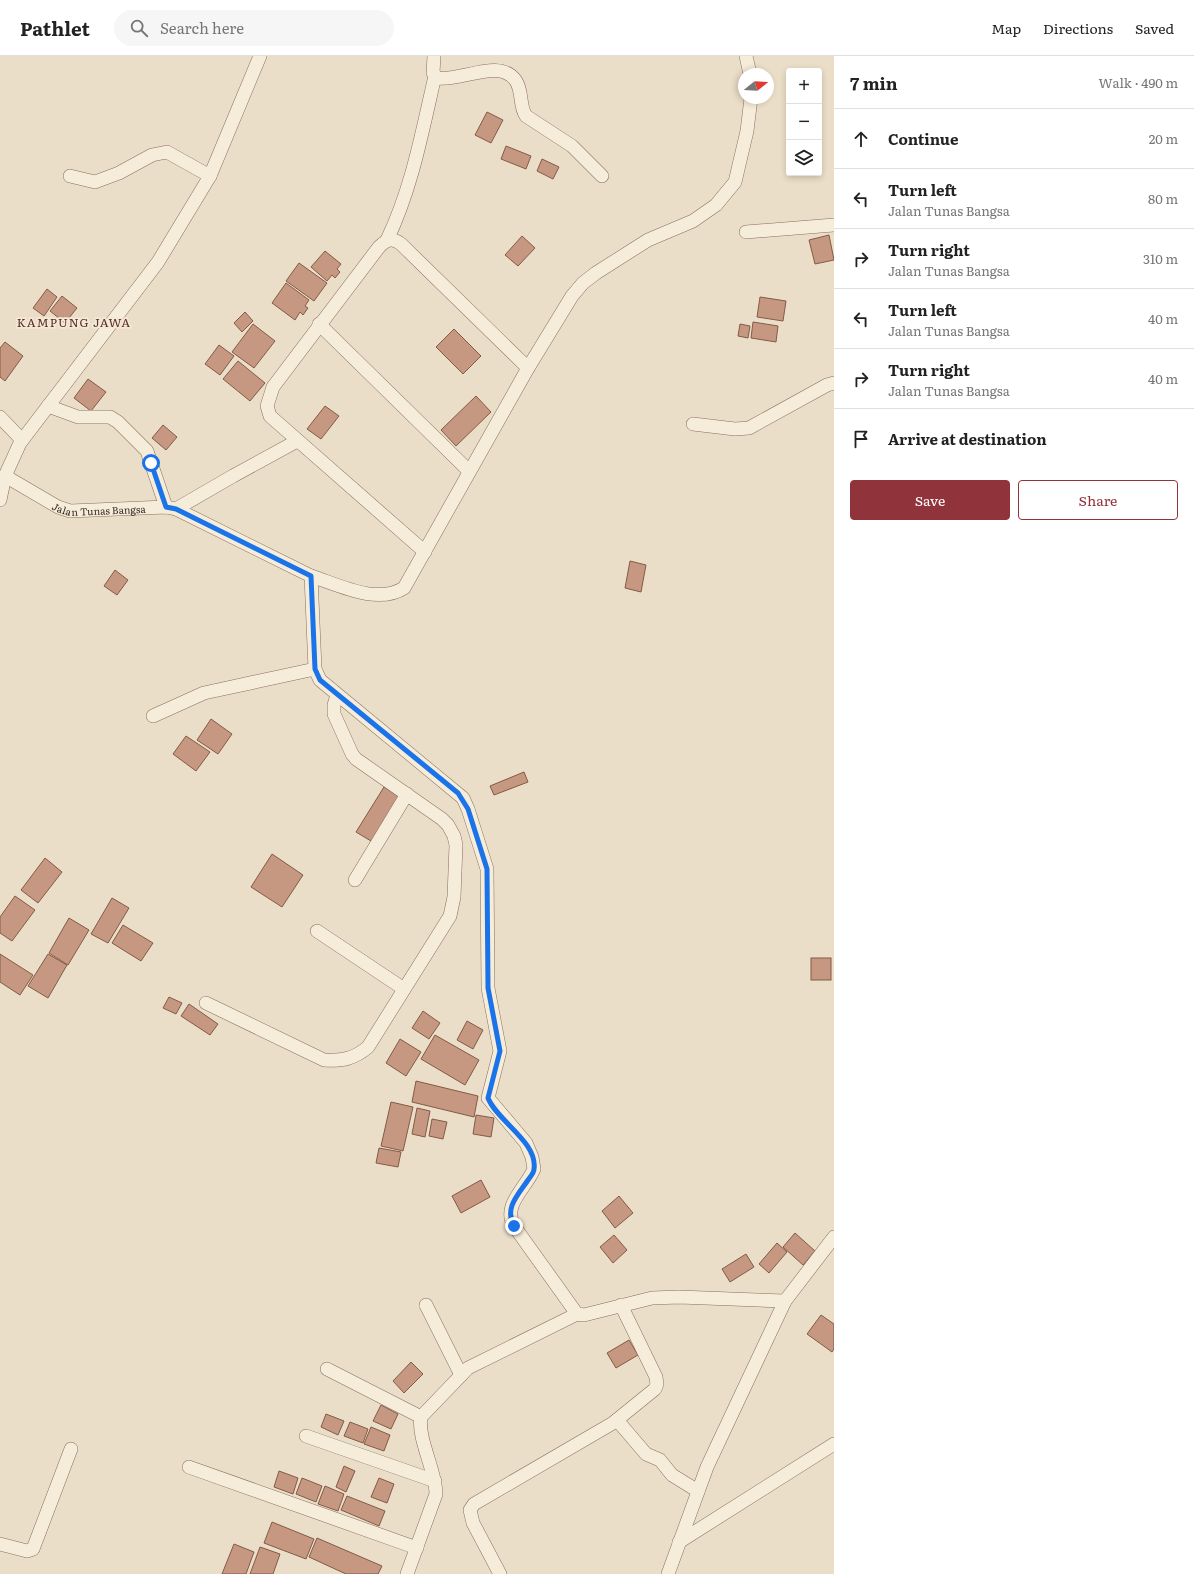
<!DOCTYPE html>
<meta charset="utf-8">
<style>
:root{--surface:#fff;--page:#f6f6f6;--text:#222;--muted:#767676;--line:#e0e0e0;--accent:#90333a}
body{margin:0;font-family:Literata,serif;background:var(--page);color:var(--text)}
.controls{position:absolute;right:12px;top:12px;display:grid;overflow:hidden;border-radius:4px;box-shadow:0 2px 6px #0003}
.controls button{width:36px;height:36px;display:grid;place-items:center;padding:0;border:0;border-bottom:1px solid var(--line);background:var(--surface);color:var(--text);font:20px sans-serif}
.compass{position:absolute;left:738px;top:12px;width:36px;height:36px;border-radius:50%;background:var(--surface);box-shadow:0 2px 6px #0003;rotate:72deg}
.stop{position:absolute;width:12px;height:12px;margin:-9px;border:3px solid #1a73e8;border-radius:50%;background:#fff}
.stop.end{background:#1a73e8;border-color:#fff;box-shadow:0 1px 4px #0008}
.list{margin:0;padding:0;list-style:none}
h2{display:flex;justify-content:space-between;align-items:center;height:52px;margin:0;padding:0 16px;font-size:17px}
h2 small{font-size:13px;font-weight:400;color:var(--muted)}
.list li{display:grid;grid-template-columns:26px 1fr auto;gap:12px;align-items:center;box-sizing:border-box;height:60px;padding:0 16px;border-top:1px solid var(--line)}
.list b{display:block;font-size:15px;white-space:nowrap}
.list p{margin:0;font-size:13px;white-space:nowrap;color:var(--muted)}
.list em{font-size:13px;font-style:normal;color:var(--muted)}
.actions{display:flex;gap:8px;padding:12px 16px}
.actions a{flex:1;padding:9px 0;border:1px solid var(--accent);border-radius:4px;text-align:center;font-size:14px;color:var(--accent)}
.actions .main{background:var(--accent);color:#fff}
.icon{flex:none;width:22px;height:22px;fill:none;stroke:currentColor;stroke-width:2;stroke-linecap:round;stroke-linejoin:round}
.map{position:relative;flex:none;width:834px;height:1518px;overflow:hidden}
header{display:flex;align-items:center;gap:24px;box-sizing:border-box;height:56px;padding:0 20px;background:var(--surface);border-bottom:1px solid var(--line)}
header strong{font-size:19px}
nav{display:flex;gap:22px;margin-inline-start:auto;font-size:14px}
.search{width:280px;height:36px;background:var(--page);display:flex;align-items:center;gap:10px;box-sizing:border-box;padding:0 14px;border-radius:22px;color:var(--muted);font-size:15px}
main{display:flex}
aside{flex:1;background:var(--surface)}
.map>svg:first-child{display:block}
</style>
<header>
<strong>Pathlet</strong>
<div class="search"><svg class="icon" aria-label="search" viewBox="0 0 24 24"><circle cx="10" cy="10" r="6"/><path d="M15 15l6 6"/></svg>Search here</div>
<nav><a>Map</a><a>Directions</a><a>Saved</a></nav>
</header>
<main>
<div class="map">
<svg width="834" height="1518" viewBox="0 0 834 1518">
<rect width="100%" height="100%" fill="#ebdec8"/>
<g fill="#c69881" stroke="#835a46">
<path d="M487 56 503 64 491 87 475 79Z"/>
<path d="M506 90 531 100 526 113 501 103Z"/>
<path d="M542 103 559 111 553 123 537 115Z"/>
<path d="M829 179 834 204 815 208 809 184Z"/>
<path d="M522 180 535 192 518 210 505 199Z"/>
<path d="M325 195 341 208 337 213 340 216 335 222 332 219 327 225 311 211Z"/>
<path d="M299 207 327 227 314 245 286 225Z"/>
<path d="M286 227 309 244 305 250 308 252 303 259 300 256 295 264 272 247Z"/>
<path d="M47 233 57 241 44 260 33 252Z"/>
<path d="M62 240 77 252 65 267 50 255Z"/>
<path d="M760 241 786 245 783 265 757 261Z"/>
<path d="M245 256 253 265 242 276 234 267Z"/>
<path d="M753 266 778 270 776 286 751 282Z"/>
<path d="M253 268 275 285 254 312 232 296Z"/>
<path d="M740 268 750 270 748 282 738 280Z"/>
<path d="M454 273 481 300 463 318 436 291Z"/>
<path d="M5 286 23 300 5 325 0 321V292Z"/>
<path d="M219 289 234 300 220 319 205 308Z"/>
<path d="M238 305 265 327 250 345 223 323Z"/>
<path d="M88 323 106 336 91 355 74 342Z"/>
<path d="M476 340 491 356 456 390 441 374Z"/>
<path d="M325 350 339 360 321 383 307 373Z"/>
<path d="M163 369 177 381 166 394 152 382Z"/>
<path d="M630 505 646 509 641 536 625 532Z"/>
<path d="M115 514 128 524 117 539 104 530Z"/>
<path d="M211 663 232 678 218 698 197 684Z"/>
<path d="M186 680 210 696 196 715 173 698Z"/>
<path d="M524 716 528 726 494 739 490 730Z"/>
<path d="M384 731 403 743 376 788 356 776Z"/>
<path d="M272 798 303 819 282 851 251 831Z"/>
<path d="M45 802 62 816 38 847 21 834Z"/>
<path d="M15 840 35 854 12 885 0 877V861Z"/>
<path d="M112 842 129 852 108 887 91 878Z"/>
<path d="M69 862 89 874 68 909 49 897Z"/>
<path d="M123 869 153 887 141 905 112 887Z"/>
<path d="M0 898 33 919 20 939 0 926Z"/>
<path d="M48 898 67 909 48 942 28 930Z"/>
<rect x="811" y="902" width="20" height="22"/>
<path d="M169 941 182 947 176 958 163 952Z"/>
<path d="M189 948 218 968 210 979 181 960Z"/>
<path d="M423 955 440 967 429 983 412 972Z"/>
<path d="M467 965 483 974 473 993 457 984Z"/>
<path d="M435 979 479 1004 465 1029 421 1003Z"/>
<path d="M400 983 421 996 406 1020 386 1007Z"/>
<path d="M416 1025 478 1040 474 1061 412 1046Z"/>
<path d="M391 1046 413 1051 403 1095 381 1090Z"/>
<path d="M417 1052 430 1055 425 1081 412 1078Z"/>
<path d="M476 1059 494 1062 491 1081 473 1078Z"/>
<path d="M432 1063 447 1066 443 1083 429 1080Z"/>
<path d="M379 1092 401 1096 398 1111 376 1107Z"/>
<path d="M481 1124 490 1141 461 1157 452 1140Z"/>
<path d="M619 1140 633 1157 615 1172 602 1155Z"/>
<path d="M795 1177 815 1195 803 1209 783 1191Z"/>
<path d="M614 1179 627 1194 613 1207 600 1191Z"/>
<path d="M777 1187 787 1196 769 1217 759 1208Z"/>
<path d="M746 1198 754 1211 730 1226 722 1213Z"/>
<path d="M821 1259 834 1268V1293L832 1296 807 1278Z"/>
<path d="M629 1284 638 1299 616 1312 607 1297Z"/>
<path d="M411 1306 423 1318 404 1337 393 1325Z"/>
<path d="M381 1349 398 1358 391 1373 373 1365Z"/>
<path d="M326 1358 344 1365 338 1379 321 1371Z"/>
<path d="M350 1366 368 1373 363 1387 344 1380Z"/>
<path d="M371 1371 390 1379 384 1395 364 1388Z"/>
<path d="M344 1410 355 1415 346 1436 336 1431Z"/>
<path d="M279 1415 298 1422 293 1438 274 1431Z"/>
<path d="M302 1422 322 1430 316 1446 296 1438Z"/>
<path d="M379 1422 394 1428 387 1447 371 1441Z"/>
<path d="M325 1430 344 1438 338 1455 318 1448Z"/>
<path d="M347 1440 385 1455 379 1470 341 1454Z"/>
<path d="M272 1466 314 1483 306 1503 264 1487Z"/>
<path d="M317 1482 382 1510 378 1518H346L309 1501Z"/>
<path d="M234 1488 254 1496 246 1518H222Z"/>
<path d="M260 1491 280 1498 273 1518H250Z"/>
</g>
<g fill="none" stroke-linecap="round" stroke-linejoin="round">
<defs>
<g id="minor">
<path d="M434 0 433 17 437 22C461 26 500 1 516 25 523 36 519 50 526 60L572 90 602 120"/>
<path d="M746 0 750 18"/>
<path d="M70 120 95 126 119 117 152 99 167 96 210 120"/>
<path d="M746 176 834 169"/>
<path d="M387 184C412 132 422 76 435 20"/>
<path d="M319 268 469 415"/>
<path d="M48 350 78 361H110L118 366 147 395 166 451"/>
<path d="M0 361 22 384"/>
<path d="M693 368 735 373 749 372 827 329 834 327"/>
<path id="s1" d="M5 420 58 451 70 455 166 451 176 453 311 520 315 613 320 624 463 742 468 753 487 813 488 932 500 995 488 1042 526 1087 532 1101 534 1113C526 1132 502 1149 514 1170L577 1258"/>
<path d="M0 444 5 420 20 387 158 206 210 120 260 0"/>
<path d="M176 453 233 420 297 385"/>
<path d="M425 496 270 360 267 350 273 331 379 191C386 184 392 181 401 188L528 312"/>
<path d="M311 520C339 529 377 549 404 532L528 312 572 240 583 227 596 217 648 184 693 165 716 149 735 126 747 75 751 42"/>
<path d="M153 660 204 637 315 613"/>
<path d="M355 824 407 738"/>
<path d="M317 875 404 933"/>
<path d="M206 947 324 1004C342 1005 354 1003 368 991L450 860 454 841 456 789 454 780 448 769 442 763 356 703 352 698 334 658V649L337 639"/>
<path d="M426 1249 461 1319"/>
<path d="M327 1313 421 1361"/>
<path d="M617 1364 646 1398 660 1404 672 1419 698 1435"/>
<path d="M306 1380 435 1425"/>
<path d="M189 1411 417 1492"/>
<path d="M679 1486 834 1388"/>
<path d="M0 1488 27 1495 33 1493 71 1393"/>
<path d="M407 1518 436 1438C436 1415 417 1382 421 1361L468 1312 577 1258 584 1259 652 1242 679 1241 785 1245"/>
<path d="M500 1518 473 1467 470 1454 474 1448 613 1367 655 1333 657 1328 656 1321 621 1249"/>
<path d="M668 1518 707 1411 785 1245 834 1181"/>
</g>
</defs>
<use href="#minor" stroke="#86705e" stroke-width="14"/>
<use href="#minor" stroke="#f6ecda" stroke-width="13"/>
</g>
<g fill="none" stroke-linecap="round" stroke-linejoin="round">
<path stroke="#1a73e8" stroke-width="5" d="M151 407 166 451 176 453 311 520 315 613 320 624 458 737 468 753 487 813 488 932 500 995 488 1042C497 1065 538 1086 534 1113 534 1117 530 1121 528 1124 518 1139 504 1152 514 1170"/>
</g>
<g text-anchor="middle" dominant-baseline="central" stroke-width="3.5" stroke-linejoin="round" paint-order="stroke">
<g font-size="10" fill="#372a21" stroke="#f3e9d7">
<text stroke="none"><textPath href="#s1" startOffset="103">Jalan Tunas Bangsa</textPath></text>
</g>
<g font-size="12" letter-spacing="1" fill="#602c23" stroke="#f3e9d7">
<text x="74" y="266">KAMPUNG JAWA</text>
</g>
</g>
</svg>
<div class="controls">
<button>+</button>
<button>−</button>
<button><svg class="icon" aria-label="layers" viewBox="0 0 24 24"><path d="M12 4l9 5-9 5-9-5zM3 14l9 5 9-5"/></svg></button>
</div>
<svg class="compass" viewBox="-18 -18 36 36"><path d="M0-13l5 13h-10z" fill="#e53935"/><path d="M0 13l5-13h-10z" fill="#767676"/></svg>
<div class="stop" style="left:151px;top:407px"></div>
<div class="stop end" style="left:514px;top:1170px"></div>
</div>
<aside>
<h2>7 min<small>Walk · 490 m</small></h2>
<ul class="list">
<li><svg class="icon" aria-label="ahead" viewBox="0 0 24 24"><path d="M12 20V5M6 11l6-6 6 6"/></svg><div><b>Continue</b></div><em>20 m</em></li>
<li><svg class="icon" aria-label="left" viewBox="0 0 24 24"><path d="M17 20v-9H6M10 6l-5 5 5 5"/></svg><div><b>Turn left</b><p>Jalan Tunas Bangsa</p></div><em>80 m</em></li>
<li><svg class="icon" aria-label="right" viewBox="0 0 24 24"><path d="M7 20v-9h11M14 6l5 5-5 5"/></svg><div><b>Turn right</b><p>Jalan Tunas Bangsa</p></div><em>310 m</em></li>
<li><svg class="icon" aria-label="left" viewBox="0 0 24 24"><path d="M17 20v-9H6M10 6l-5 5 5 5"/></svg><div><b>Turn left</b><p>Jalan Tunas Bangsa</p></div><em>40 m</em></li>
<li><svg class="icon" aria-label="right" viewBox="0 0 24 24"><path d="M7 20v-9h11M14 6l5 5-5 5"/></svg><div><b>Turn right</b><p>Jalan Tunas Bangsa</p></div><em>40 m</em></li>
<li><svg class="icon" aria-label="arrive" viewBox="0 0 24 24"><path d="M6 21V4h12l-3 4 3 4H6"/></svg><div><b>Arrive at destination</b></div></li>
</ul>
<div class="actions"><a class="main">Save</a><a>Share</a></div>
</aside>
</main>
